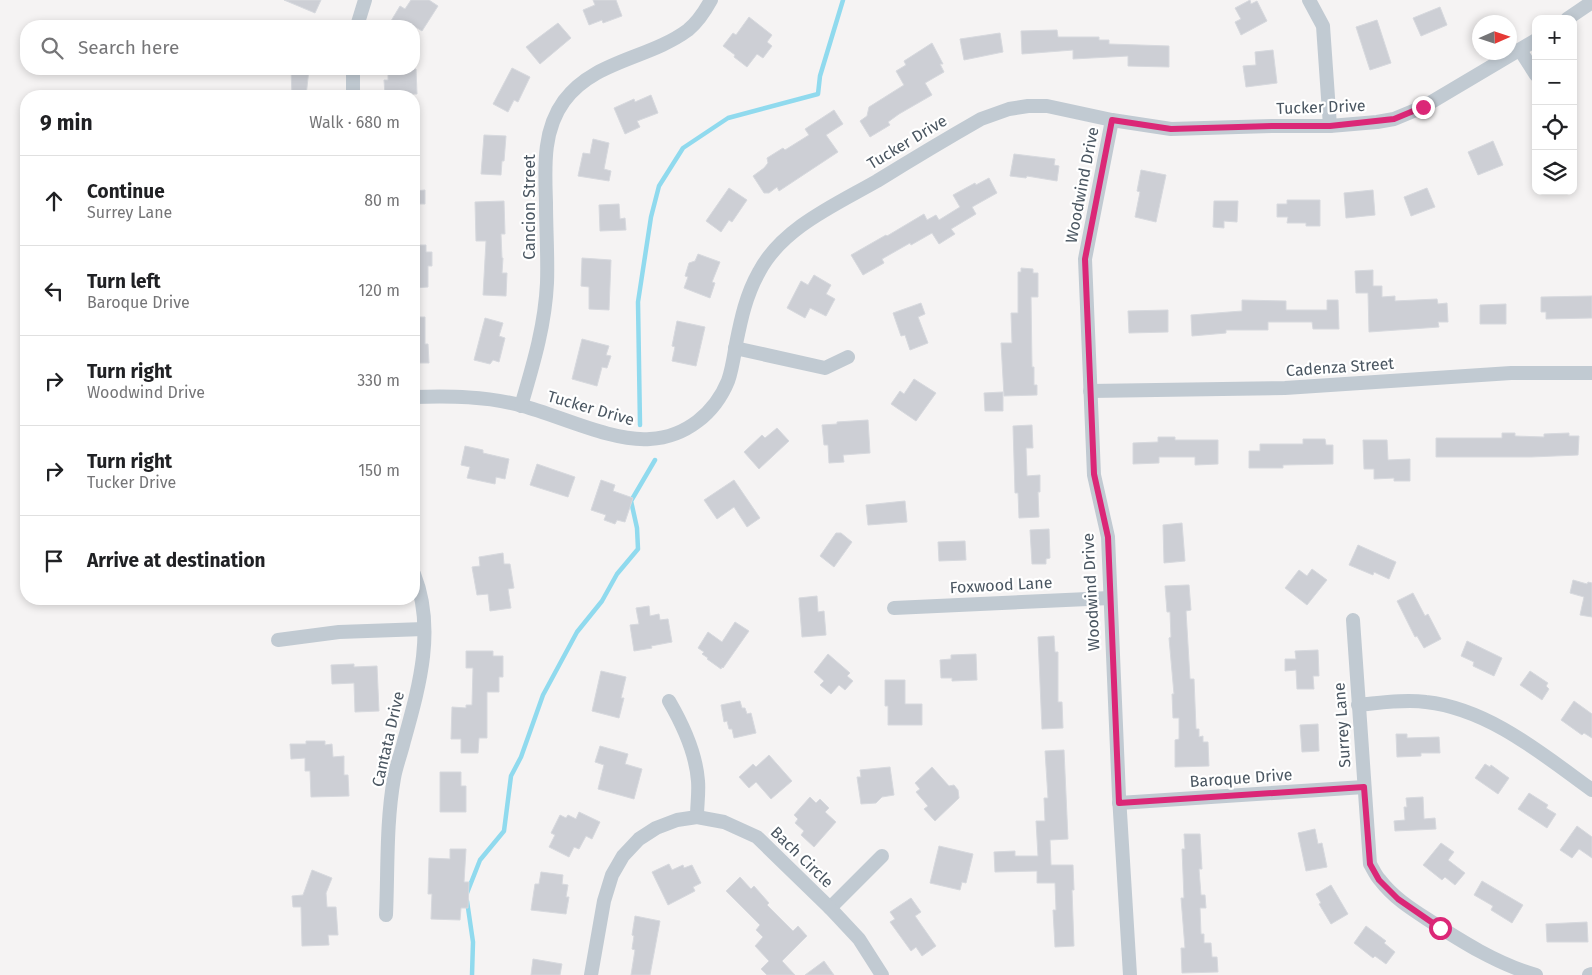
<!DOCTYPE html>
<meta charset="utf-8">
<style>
:root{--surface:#fff;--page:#f6f6f6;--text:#202124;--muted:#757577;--line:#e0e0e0}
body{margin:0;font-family:"Fira Sans",sans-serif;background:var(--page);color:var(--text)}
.controls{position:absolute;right:15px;top:15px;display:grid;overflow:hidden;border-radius:10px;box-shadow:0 2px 8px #0003}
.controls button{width:45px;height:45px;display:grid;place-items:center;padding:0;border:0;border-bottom:1px solid var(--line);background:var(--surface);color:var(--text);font:25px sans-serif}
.compass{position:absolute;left:1472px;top:15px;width:45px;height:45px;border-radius:50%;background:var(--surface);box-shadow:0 2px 8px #0003;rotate:87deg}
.stop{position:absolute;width:15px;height:15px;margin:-11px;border:4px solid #db2777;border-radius:50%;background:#fff}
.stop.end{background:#db2777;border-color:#fff;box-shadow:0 1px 5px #0008}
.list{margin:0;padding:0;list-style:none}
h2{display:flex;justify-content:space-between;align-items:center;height:65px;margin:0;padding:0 20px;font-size:21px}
h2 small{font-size:16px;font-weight:400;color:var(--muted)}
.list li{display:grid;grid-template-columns:32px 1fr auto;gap:15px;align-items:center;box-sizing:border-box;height:90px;padding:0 20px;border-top:1px solid var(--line)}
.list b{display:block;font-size:19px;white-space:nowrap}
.list p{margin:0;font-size:16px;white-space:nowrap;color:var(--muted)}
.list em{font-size:16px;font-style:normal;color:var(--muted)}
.icon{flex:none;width:28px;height:28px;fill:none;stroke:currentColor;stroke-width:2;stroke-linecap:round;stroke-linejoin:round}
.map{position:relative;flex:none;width:1592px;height:975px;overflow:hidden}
.search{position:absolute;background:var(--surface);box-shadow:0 2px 8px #0003;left:20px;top:20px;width:400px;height:55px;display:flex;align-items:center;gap:12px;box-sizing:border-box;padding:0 18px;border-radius:20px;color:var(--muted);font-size:19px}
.panel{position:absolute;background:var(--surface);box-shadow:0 2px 8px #0003;left:20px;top:90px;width:400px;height:515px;border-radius:20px}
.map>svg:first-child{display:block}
</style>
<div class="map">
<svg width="1592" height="975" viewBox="0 0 1592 975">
<rect width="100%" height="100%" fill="#f5f3f3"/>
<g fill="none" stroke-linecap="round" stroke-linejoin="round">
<g stroke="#90daee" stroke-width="4.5">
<path d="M640 425 638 302 651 217 659 186 683 148 728 118 818 94 820 76 843 0"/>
<path d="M467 893 480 860 504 831 511 776 521 757 543 695 577 632 602 601 617 574 638 549 637 528 631 501 655 460"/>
<path d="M467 901 473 942 472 975"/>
</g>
</g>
<g fill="#cdcfd5" stroke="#d7d9de">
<path d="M284 0H321L315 13Z"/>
<path d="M411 0H429L438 6 422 31 414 26H400L391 21 400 6 405 9Z"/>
<path d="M593 0H616L622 16 603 23 602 20 589 25 583 10 595 5Z"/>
<path d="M1250 0 1251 4 1257 1 1267 21 1241 35 1235 22 1241 19 1235 8Z"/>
<path d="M1440 7 1447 25 1421 36 1413 18Z"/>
<path d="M749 17 772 35 767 42 772 46 763 58 757 54 747 67 734 57 735 55 723 46 733 33 736 35Z"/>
<path d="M1377 20 1391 63 1370 70 1356 27Z"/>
<path d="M558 23 571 38 540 64 526 47Z"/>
<path d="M1057 30 1058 37H1099V40H1109V44L1169 46V67L1128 66V56L1073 59V50L1022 54 1021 31Z"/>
<path d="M1000 33 1003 52 964 60 960 39Z"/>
<path d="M932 43 943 64H940L944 72 925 83 932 95 899 114 888 122 890 125 870 137 860 121 867 116 869 107 904 85 896 71 906 65 904 61Z"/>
<path d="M1273 50 1277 83 1246 87 1243 66 1256 65 1255 52Z"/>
<path d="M512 68 530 77 518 102 514 100 508 112 493 104Z"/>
<path d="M291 69H309L306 96H292Z"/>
<path d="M388 69H416L417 94 385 95 384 80H388Z"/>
<path d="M651 95 658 113 637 121 640 127 625 134 614 108 634 99 635 102Z"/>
<path d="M834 110 843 124 826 135 838 152 779 191 777 187 769 193H764L753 176 764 168 768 163 767 158 783 148 785 150 809 135 805 129Z"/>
<path d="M484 135 506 136 504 161H502L501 175 481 174Z"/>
<path d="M593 139 609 143 604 169 611 171 609 181 578 176 583 153 590 154Z"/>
<path d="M1493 141 1503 165 1478 175 1468 152Z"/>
<path d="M1014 154 1055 159 1054 165 1059 166 1057 181 1027 176 1026 178 1010 176Z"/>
<path d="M1141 170 1166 175 1156 222 1135 217 1140 192 1137 191Z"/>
<path d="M989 178 997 193 972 207 976 214 951 229 955 234 939 244 932 233 911 245 910 243 882 259 884 263 863 275 851 255 886 235 887 236 924 214 927 220 936 215 939 220 960 207 953 195 975 183 976 185Z"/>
<path d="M729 188 747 200 732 222 729 220 721 232 706 221Z"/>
<path d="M1427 188 1435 207 1411 216 1404 197Z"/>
<path d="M425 190V204H414V191Z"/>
<path d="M1373 190 1375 215 1346 218 1344 193Z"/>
<path d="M1287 200H1320V226H1306V223H1287L1288 217H1277V204H1287Z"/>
<path d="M504 201 505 234H501L502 258H503L502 273H507L506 296 483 295 486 241H476L475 202Z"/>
<path d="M1214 201H1238L1237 222 1224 221V228L1213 227Z"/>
<path d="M619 204 620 219 625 218 626 230 600 231 599 205Z"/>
<path d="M414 245H426V252H432V266H428V287L414 288Z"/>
<path d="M698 254 720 262 712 282 715 283 710 298 684 288 688 277 685 276 689 263 695 261Z"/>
<path d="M582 258 611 260 609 310 589 309V287L581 286Z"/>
<path d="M1021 268 1033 269V273H1038V297H1031L1032 367H1034V385H1037V395L1004 396 1001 343H1012L1011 313H1018V272H1021Z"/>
<path d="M1373 270V286H1382V297L1395 296V301L1437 299 1438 304 1447 303 1448 322H1438L1439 327 1369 332 1368 293H1356L1355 271Z"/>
<path d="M814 275 831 285 826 294 835 299 826 316 810 308 805 318 787 308 801 281 808 285Z"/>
<path d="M1592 296V318L1546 319V312H1541V297Z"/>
<path d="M1242 300 1286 301V310H1327V300H1338L1339 329H1313L1312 322H1268V330H1226V333L1192 336 1191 315 1242 311Z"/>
<path d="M921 303 925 314 918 317 928 343 910 350 905 335 901 336 893 313Z"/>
<path d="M1506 304V324H1480V305Z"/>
<path d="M1168 310V332L1129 333 1128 311Z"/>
<path d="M414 317H425V344H428L429 363H414Z"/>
<path d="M485 318 503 323 499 336 505 338 499 362 493 360 490 364 474 360Z"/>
<path d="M677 321 705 327 696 366 672 361 675 347 672 346Z"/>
<path d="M582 339 609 346 606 355 611 356 607 368 602 367 597 386 572 379Z"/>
<path d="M914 379 936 393 916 421 891 404 900 391 904 394Z"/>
<path d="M1003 392V411H985L984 393Z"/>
<path d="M868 420 870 453 843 455 844 462 829 463 828 445H824L822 425 837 424V422Z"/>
<path d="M1032 425 1033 448H1026L1027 476 1040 475V492H1038L1039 517 1019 518 1018 493H1015L1013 426Z"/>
<path d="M777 428 789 441 759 469 744 452 762 435 765 438Z"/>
<path d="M1502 433H1515V436L1544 437V434L1569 433V436H1579L1578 455 1531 457H1436V438H1502Z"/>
<path d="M1158 437H1175V440H1218V464L1195 465V457H1159V463L1133 464V443L1158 442Z"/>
<path d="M1303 439H1325L1326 445H1333V464L1283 465V468H1249V451H1260V444H1303Z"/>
<path d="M1363 440H1387L1388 460 1410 459V481H1394V478L1374 479V469H1364Z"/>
<path d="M465 446 483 450V453L509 459 505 479 496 477 495 484 467 478 470 467 461 465Z"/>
<path d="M537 464 575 477 568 497 530 485Z"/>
<path d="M601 480 615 485 613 491 633 498 625 522 617 520 615 524 604 520 606 515 591 510Z"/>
<path d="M734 480 760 518 747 527 734 507 717 519 704 500Z"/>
<path d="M905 501 907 522 868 525 866 505Z"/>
<path d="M1182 523 1185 561 1164 563 1163 525Z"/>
<path d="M1049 529 1050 558 1046 559V564H1032L1030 530Z"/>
<path d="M836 533H841L852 542 834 567 820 556Z"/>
<path d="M965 541 966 560 939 561 938 542Z"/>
<path d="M1358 545 1396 562 1389 579 1374 572 1373 575 1349 565Z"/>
<path d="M503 553 504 564H510L514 588 508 589 511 608 490 611 488 594 477 595 472 567 480 566 479 557Z"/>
<path d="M1312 569 1327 580 1307 605 1285 588 1299 570 1307 576Z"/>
<path d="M1573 580 1587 584 1588 582 1592 583V617L1580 615 1584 597 1570 593Z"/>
<path d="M1187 585H1189L1191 610 1186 611 1190 679H1194L1196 729H1199V737L1203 736V742H1208L1209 766 1175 767V740L1179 739V718H1173L1172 694H1174L1169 638 1171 637 1170 612H1167L1165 586Z"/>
<path d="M1413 593 1425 616 1428 614 1441 639 1424 648 1417 636 1415 637 1397 601Z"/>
<path d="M817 596 818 612 824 611 826 635 802 637 799 598Z"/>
<path d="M649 606 650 616 659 614 660 620 668 619 672 642 651 646 652 648 634 651 630 625 639 624 636 608Z"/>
<path d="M735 622 749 631 723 668 722 667 721 669 707 659 708 658 702 654 704 652 698 648 708 632 722 642Z"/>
<path d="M1054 636 1055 652H1058V702H1062L1063 728 1042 729 1038 637Z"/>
<path d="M1467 641 1502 658 1494 676 1473 666 1474 662 1461 656Z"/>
<path d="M1318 650 1319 676H1313L1314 689H1297L1296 670 1285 671V659H1296L1295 651Z"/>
<path d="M466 651H493V656H503V677H499V692H487V738H479L478 753H461V739H451L452 707 466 708V705H472L473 668H466Z"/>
<path d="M828 654 850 673 847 676 853 681 845 690 839 685 831 694 820 685 824 681 814 672Z"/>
<path d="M976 654 977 680 952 681V678H941L940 660 951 659V655Z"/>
<path d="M354 664V667L377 666 379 711 355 712 354 683 332 684 331 665Z"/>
<path d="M601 671 626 677 621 698H624L619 718 592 711Z"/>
<path d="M1530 671 1548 683 1546 686 1549 689 1542 700 1520 685Z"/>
<path d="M885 680H905V704H922V725H888V706H885Z"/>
<path d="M740 701 742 708H745L747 714 751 713 756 733 734 738 732 729H729L727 721 724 722 721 705Z"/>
<path d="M1574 701 1592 714V738L1584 733 1582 735 1561 720Z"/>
<path d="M1318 724 1319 751 1302 752 1300 725Z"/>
<path d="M1396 734H1407V738L1439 737 1440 753H1421V756L1397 757Z"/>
<path d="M306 741H325V745L332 744 333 757 344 756V775H348L349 796 311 797 310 771H305V758L291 759 290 744H306Z"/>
<path d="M600 746 628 754 625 764 642 769 634 799 598 789 604 765 595 762Z"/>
<path d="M1064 750 1068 839 1050 840 1051 865H1073L1074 890H1072L1074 946 1055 947 1053 910H1056L1055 883H1037V871L995 872 994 852 1015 851V856H1038L1036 821H1045L1044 798H1048L1045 751Z"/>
<path d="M769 755 792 781 771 799 756 782 749 788 739 777 753 764 756 767Z"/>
<path d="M1485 764 1490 767 1491 765 1509 778 1498 794 1475 778Z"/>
<path d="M890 767 894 795 882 797 876 803 861 804 857 777H861L860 770Z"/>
<path d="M932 767 949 786 954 785 958 790 959 798 935 821 924 809 928 806 916 792 920 789 915 783Z"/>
<path d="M440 772H461V786H466V812H440Z"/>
<path d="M1529 793 1548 805 1546 808 1556 814 1547 828 1518 809Z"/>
<path d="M810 797 816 803 820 799 829 808 825 812 836 822 814 847 801 835 804 831 795 823 798 819 794 815Z"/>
<path d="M1423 797 1424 819 1435 818 1436 829 1395 831 1394 821 1405 820 1404 807H1407L1406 798Z"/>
<path d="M579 812 600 822 592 839 586 836 579 849 574 847 569 857 549 847 555 835 551 833 560 815 566 818 568 815 576 819Z"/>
<path d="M1577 826 1592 837V858L1579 849 1572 858 1560 850Z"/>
<path d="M1315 829 1318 844 1322 843 1327 867 1306 871 1298 833Z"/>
<path d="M1184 834H1200L1202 869H1199L1201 895H1205L1206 908H1200L1201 934H1204V943H1211L1212 957H1217L1218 972 1182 973 1181 948H1185L1181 898H1184L1182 849H1185Z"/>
<path d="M1441 843 1454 852 1448 860 1465 873 1455 885 1445 877 1442 880 1423 865Z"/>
<path d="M939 846 973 854 966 883 962 882 960 890 930 883Z"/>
<path d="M450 849H466L464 882H469L468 908H461L460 920 431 919 432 894H428L429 858 450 859Z"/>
<path d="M669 864 672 870 683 865 684 868 692 865 701 883 693 887 695 891 668 905 652 872Z"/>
<path d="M312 870 332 878 326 893 327 907H336L338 935H328L329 945 302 946 301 907H293L292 896 303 895Z"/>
<path d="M541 872 563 875 562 884 568 885 566 897H569L566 914 531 910 535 884H539Z"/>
<path d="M740 877 751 889 754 886 769 903 767 905 793 931 798 926 807 936 782 961 795 975H767L761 969 769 961 755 946 763 937 756 930 760 925 726 891Z"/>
<path d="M1482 881 1523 905 1512 923 1491 910 1493 906 1474 895Z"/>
<path d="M1331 885 1348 914 1331 924 1319 904 1321 903 1316 894Z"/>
<path d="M911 898 921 912 915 916 936 946 922 956 916 947 911 951 890 922 895 919 890 912Z"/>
<path d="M635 916 660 921 650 975H631L635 950 632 949 634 936 632 935Z"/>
<path d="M1587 922 1588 942H1547L1546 924Z"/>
<path d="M1366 926 1386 941 1384 943 1395 952 1386 964 1375 956 1373 958 1354 943Z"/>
<path d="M533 959 562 964 560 975H531Z"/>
<path d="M824 961 834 975H805Z"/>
</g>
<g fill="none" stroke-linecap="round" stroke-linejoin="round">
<g stroke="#c1cad2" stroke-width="14">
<path d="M1309 0 1323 26 1330 126"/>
<path d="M1567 19 1592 2"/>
<path d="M357 26 365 0"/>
<path d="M1520 50 1536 75"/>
<path d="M353 69V96"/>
<path d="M1112 120 1085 259 1094 475 1108 537 1119 796 1130 975"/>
<path d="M735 348 825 368 848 357"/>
<path d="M1090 391 1285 388 1511 373H1592"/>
<path d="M414 397C450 396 487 396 523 406 560 416 613 442 650 439 686 437 715 413 728 381 732 370 734 356 736 344 741 319 746 295 759 272 782 228 835 205 877 181 911 160 946 139 981 119L1009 109 1028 106H1047L1112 120 1171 129 1272 126H1330L1377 122 1394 119 1423 107 1536 40"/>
<path d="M521 406C533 365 545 326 547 283 548 257 546 230 546 203 545 169 542 131 564 101 594 60 649 59 688 30 698 22 705 11 711 0"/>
<path d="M894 608 1110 598"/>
<path d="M1353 620 1370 864C1373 869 1376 876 1380 880 1393 897 1410 908 1427 919 1461 941 1497 964 1536 975"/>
<path d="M278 640 339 632 424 629"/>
<path d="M669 701C683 725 696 753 698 781 699 793 697 805 697 817"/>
<path d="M1358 705C1380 703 1404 699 1426 702 1489 709 1542 754 1592 790"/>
<path d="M1119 803 1364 787"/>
<path d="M830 908 882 856"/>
<path d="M386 915C388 870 386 823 394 778 396 766 401 754 404 741 419 687 436 629 414 574"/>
<path d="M591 975 604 901 612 875 623 856 639 839 656 828 677 820 697 817 724 822 757 837 830 908 859 939 882 975"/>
<path d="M1589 975 1592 974"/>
</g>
</g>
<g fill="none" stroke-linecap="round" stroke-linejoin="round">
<path stroke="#db2777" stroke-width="6" d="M1423 107 1394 119 1330 126H1272L1171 129 1112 120 1085 259 1094 474 1108 537 1119 803 1364 787 1370 864 1379 880 1398 899 1440 928"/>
</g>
<g text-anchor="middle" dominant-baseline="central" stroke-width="4.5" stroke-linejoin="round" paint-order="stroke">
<g font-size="16" fill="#4a5661" stroke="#fff">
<text transform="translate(1321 107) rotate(-2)">Tucker Drive</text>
<text transform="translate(907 142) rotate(-31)">Tucker Drive</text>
<text transform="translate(1082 185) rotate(-79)">Woodwind Drive</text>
<text transform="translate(529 207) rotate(-90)">Cancion Street</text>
<text transform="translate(1340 367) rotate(-4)">Cadenza Street</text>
<text transform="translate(591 408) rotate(16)">Tucker Drive</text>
<text transform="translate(1001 585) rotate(-3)">Foxwood Lane</text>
<text transform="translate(1091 592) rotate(-93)">Woodwind Drive</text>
<text transform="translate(1342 725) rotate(-94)">Surrey Lane</text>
<text transform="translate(388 739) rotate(-77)">Cantata Drive</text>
<text transform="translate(1241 778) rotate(-4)">Baroque Drive</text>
<text transform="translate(802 857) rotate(44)">Bach Circle</text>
</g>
</g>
</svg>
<div class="controls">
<button>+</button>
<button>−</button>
<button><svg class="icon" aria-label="locate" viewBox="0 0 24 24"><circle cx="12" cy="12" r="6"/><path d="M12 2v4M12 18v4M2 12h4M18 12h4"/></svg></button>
<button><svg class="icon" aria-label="layers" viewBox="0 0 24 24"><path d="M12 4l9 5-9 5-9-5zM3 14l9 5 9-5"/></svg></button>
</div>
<svg class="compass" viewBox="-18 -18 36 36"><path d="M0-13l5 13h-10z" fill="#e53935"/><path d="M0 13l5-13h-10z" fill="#757577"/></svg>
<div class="stop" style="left:1440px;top:928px"></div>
<div class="stop end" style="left:1423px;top:107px"></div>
<div class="search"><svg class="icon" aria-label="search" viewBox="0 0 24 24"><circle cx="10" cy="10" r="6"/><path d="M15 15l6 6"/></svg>Search here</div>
<section class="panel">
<h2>9 min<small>Walk · 680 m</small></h2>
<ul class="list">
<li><svg class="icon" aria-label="ahead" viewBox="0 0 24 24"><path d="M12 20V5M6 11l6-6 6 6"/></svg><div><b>Continue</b><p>Surrey Lane</p></div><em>80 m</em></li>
<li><svg class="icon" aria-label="left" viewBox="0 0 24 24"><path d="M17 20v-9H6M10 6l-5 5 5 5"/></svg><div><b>Turn left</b><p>Baroque Drive</p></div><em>120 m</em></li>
<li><svg class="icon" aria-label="right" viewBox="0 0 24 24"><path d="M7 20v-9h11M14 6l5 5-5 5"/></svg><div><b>Turn right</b><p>Woodwind Drive</p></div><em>330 m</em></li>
<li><svg class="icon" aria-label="right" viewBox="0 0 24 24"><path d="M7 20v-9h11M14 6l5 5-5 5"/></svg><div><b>Turn right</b><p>Tucker Drive</p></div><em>150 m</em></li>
<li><svg class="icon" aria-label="arrive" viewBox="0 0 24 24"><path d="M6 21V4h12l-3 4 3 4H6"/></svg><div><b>Arrive at destination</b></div></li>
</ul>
</section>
</div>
